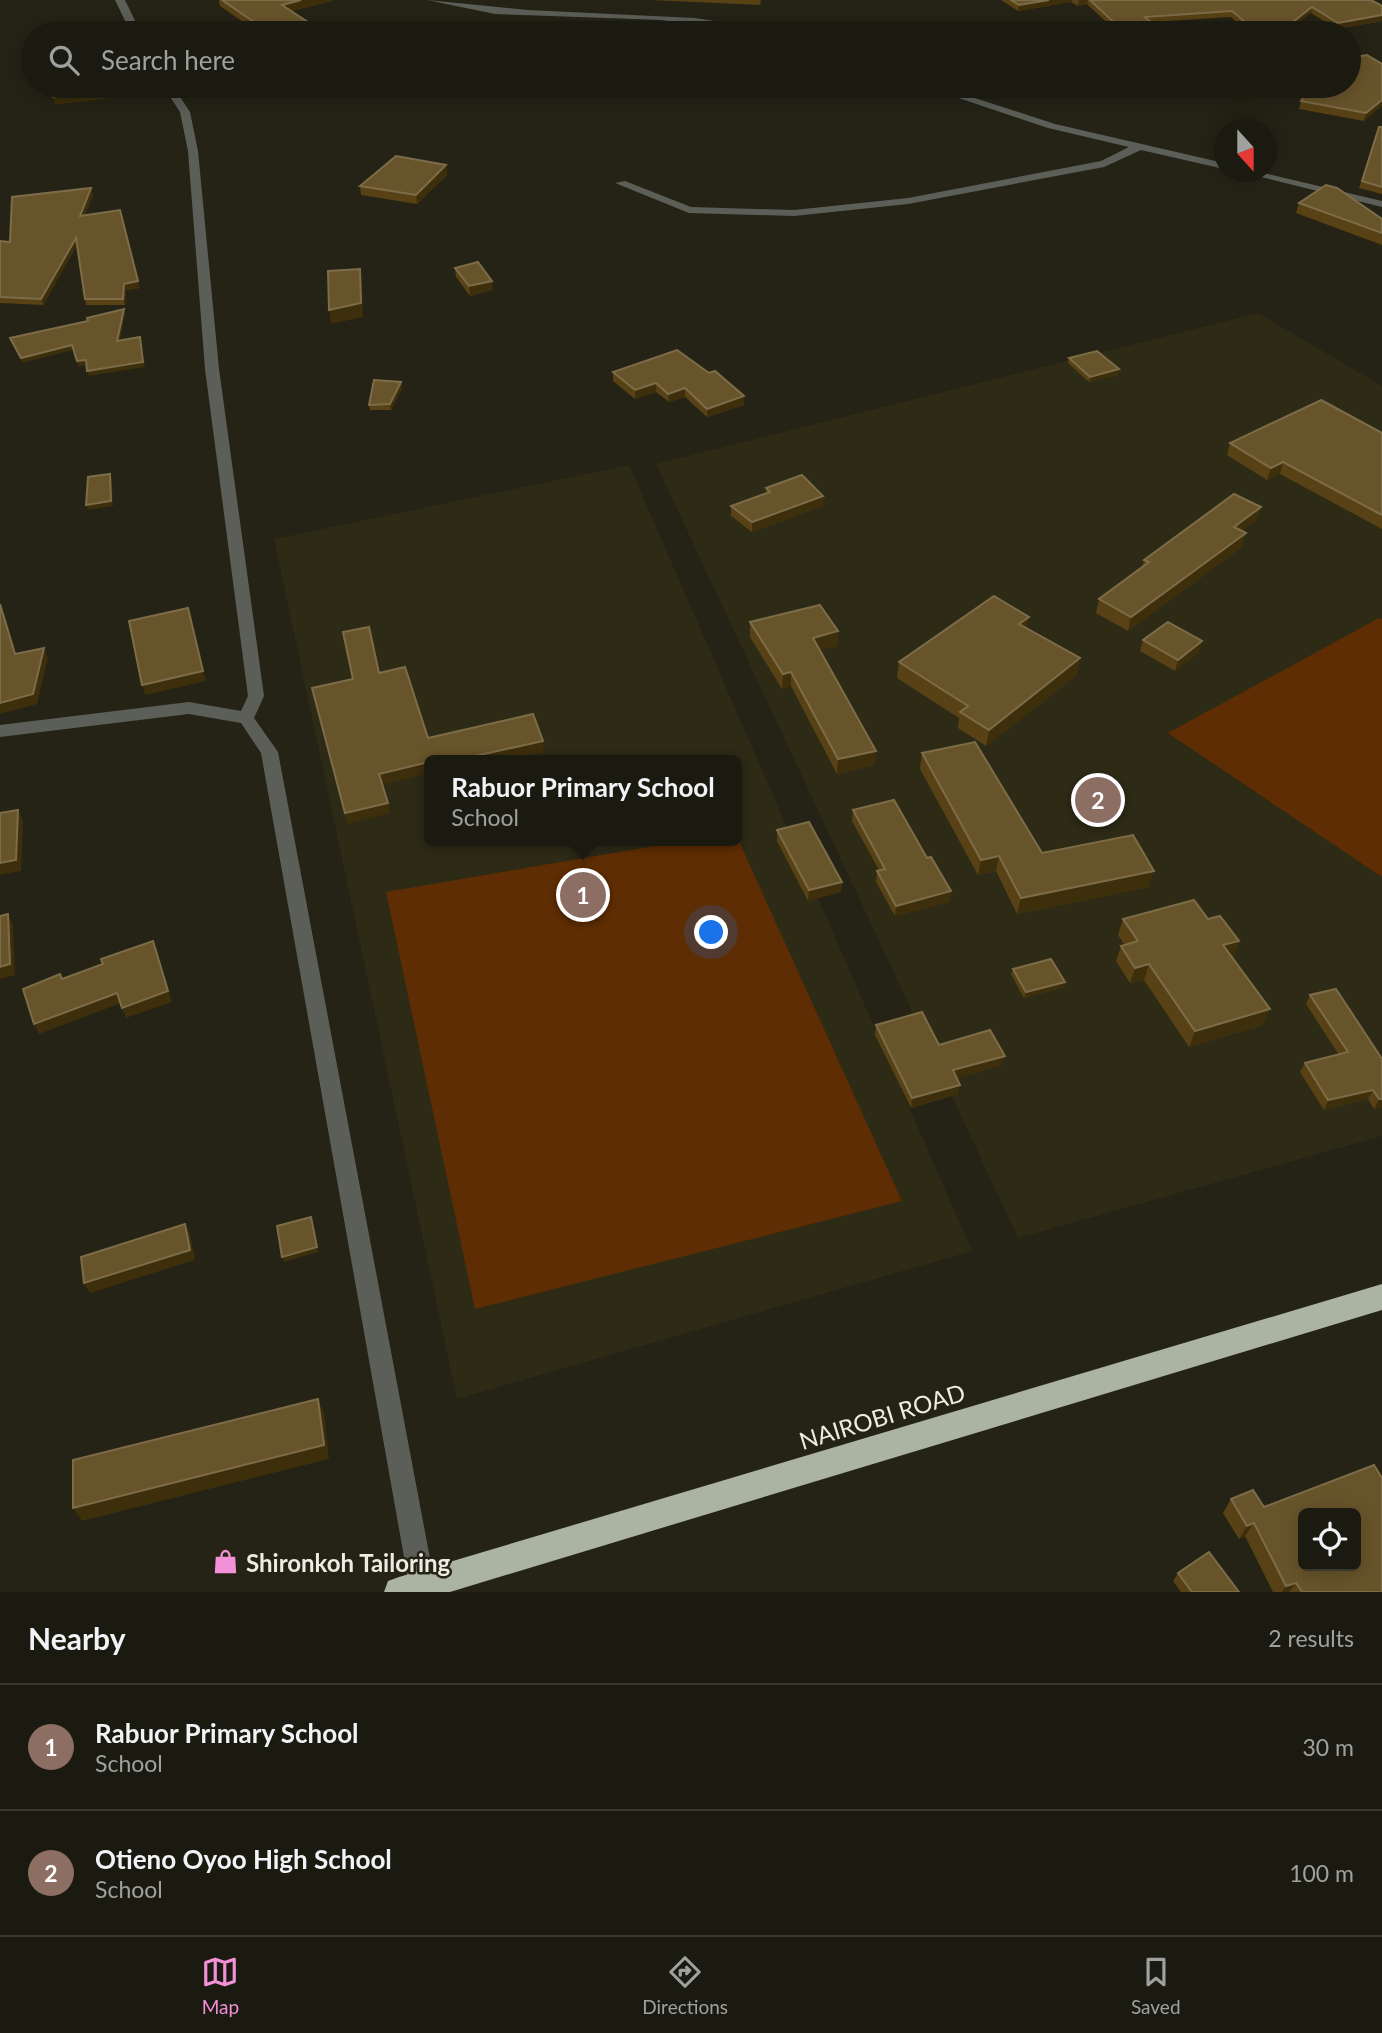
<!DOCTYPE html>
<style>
:root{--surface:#1b1a10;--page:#242319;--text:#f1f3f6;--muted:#a0a19f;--line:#393830;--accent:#f291d7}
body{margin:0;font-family:Lato,sans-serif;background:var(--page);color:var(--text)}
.controls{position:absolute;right:21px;bottom:21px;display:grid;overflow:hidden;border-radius:10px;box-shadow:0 4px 18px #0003}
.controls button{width:63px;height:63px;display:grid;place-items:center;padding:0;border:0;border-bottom:2px solid var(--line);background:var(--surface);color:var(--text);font:35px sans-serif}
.compass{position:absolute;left:1214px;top:119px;width:63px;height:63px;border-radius:50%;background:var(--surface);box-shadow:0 4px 18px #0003;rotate:159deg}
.you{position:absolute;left:712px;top:933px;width:24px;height:24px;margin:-18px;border:5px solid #fff;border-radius:50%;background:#1a73e8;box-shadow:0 0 0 10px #1a73e833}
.badge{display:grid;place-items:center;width:46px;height:46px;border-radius:50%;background:var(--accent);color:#fff;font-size:23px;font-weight:700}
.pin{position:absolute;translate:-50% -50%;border:4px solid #fff;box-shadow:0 2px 7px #0006}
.popup{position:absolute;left:424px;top:755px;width:318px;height:91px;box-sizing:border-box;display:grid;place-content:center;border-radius:10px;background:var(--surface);filter:drop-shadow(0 2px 5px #0005);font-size:23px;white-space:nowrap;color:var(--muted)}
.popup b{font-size:26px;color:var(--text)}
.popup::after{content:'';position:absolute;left:50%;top:100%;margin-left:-14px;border:14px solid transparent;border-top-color:var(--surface)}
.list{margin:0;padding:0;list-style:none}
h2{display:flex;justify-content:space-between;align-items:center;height:91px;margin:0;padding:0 28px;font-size:30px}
h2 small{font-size:23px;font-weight:400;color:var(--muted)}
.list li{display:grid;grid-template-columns:46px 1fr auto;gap:21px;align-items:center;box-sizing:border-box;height:126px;padding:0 28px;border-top:2px solid var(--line)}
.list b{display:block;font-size:26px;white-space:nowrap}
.list p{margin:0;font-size:23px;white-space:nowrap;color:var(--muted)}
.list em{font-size:23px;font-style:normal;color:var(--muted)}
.icon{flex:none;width:38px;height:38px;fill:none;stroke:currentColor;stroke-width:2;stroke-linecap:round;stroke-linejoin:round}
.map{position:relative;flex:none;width:1382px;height:1592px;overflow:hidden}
.search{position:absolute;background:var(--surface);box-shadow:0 4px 18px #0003;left:21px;right:21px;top:21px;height:77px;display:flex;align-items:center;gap:18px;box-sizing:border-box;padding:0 24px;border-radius:38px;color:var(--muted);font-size:26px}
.sheet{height:343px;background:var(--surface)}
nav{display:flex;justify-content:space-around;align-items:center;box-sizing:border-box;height:98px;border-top:2px solid var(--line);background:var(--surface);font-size:19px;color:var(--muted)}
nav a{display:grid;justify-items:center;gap:4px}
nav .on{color:var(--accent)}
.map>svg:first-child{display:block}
</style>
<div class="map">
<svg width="1382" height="1592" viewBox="0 0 1382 1592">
<rect width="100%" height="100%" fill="#242315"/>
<g fill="#2d2b16" fill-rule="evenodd">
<path d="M1258 313 1382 386V1136L1018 1238 656 464Z"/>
<path d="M629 465 972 1251 457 1399 274 539ZM429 760H737V841H429Z"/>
</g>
<g fill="#5f2d03">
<path d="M1379 618 1382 619V877L1168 733Z"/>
<path d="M737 837 902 1201 475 1309 386 892 684 841H737Z"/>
</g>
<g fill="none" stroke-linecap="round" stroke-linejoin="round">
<g fill="#5b5f58" fill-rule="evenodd">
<path d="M115 0H125L141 33H131Z"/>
<path d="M427 0 528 10 695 18 727 23 764 33H748L661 20 495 14Z"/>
<path d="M163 86H173L190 112 198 151 219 369 264 696 254 718 278 752 435 1585 432 1592H412L409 1585 261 753 241 723 189 714 0 737V725L189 702 241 711 248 696 205 369 188 151 180 112Z"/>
<path d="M923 86H938L1055 124 1224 163V169L1141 150 1104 167 908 204 794 216 689 213 615 183 625 181 691 207 794 210 908 198 1101 161 1129 147 1048 128Z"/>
<path d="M1241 172H1259L1382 201V207Z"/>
</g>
<path fill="#abb3a3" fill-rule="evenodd" d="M1382 1284V1310L450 1592H384L388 1581 399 1577Z"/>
</g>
<g fill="#584215">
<path d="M219 0H332V1L291 11 311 24 313 32 259 33 220 6Z"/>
<path d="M651 0H761L760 5Z"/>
<path d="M1001 0H1315L1382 6V21L1337 29 1311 13 1287 31 1249 33 1231 17 1151 22 1163 33H1118L1087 4 1078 6 1071 2 1018 11Z"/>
<path d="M1382 64 1364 121 1299 109 1301 101Z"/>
<path d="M1379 127H1382V194L1359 188Z"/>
<path d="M446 165 447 175 417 204 361 195 360 186Z"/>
<path d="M91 188 93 195 85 215 140 288 126 290 125 305H86L77 245 43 305 0 303V241L10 242Z"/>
<path d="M1299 203 1382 219V245L1296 213Z"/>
<path d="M455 268 493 290 470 296 456 277Z"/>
<path d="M1069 358 1119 369 1118 375 1089 382 1068 363Z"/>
<path d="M613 372 744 396V405L707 417 685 397 669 402 656 392 635 399 613 381Z"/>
<path d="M401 382 402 388 391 410H370L369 405Z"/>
<path d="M1382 433V529L1280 474 1267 480 1227 455 1230 443Z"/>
<path d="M766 488 823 506 752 532 731 516V506L766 494Z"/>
<path d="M1261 507 1256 520 1242 531V547L1128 631 1096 613 1099 599 1142 567 1144 560Z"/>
<path d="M750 622 838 631 837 646 820 650 876 751 874 765 837 774 791 686 782 689 750 637Z"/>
<path d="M1027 628 1077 675 986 746 958 728 959 718 897 678 899 662Z"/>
<path d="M1143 640 1199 652 1175 671 1140 651Z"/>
<path d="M922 753 1042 853 1149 887 1017 914 996 871 978 875 920 769Z"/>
<path d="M853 810 927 858 951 891 949 902 895 916 876 882 877 871 879 870 852 821Z"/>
<path d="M777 830 842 882 841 892 808 901 777 841Z"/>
<path d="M1123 919H1208L1239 941 1233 957H1232L1263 1025 1189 1047 1144 980 1130 983 1116 961 1121 946 1124 944 1118 935Z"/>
<path d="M1013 969 1065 982 1064 987 1024 998 1011 974Z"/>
<path d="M1336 989 1382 1107 1374 1109 1368 1099 1324 1110 1300 1072 1305 1063 1339 1055 1306 1004 1310 995Z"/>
<path d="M876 1025 1002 1065 957 1078 958 1094 911 1108 875 1035Z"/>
<path d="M1231 1499 1264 1507 1382 1592H1273L1245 1536 1239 1539 1223 1513Z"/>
<path d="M1178 1573 1239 1592H1181L1173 1581Z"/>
</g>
<g fill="#3d2e0c">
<path d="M301 0H332V1L284 13 282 5Z"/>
<path d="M1049 0H1072L1071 2 1018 11 1019 5Z"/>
<path d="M1079 0H1088L1087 4 1078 6Z"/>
<path d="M1312 7 1311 13 1287 31 1289 25Z"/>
<path d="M1382 15V21L1337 29 1338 23Z"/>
<path d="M311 24 313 32 310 33H278Z"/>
<path d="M132 87 134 95 55 105 53 97Z"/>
<path d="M1382 100V106L1364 121 1366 113Z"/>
<path d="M446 165 447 175 417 204 416 195Z"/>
<path d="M91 188 93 195 82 222 80 216Z"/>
<path d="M76 238 78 244 43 305 41 299Z"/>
<path d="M360 269 362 283 363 317 331 324 329 310Z"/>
<path d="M138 281 140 288 126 290 125 305 123 299 124 284Z"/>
<path d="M492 281 493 290 470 296 469 286Z"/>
<path d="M124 309 125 314 119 346 117 341Z"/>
<path d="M140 337 145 367 89 376 87 371Z"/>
<path d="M72 345 73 350 22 363 21 358Z"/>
<path d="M86 360 88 365 78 367 77 361Z"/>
<path d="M1119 369 1118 375 1089 382 1090 377Z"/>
<path d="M401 382 402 388 391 410 390 404Z"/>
<path d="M656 383V392L635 399V390Z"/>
<path d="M685 388V397L669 402 668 394Z"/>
<path d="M744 396V405L707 417V409Z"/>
<path d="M1283 462 1280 474 1267 480 1271 468Z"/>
<path d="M110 474 112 480 113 506 88 510 86 505Z"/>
<path d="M823 496V506L752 532V522Z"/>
<path d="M1261 507 1256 520 1230 541 1234 527Z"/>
<path d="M1246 533 1242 547 1128 631 1131 617Z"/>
<path d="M188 608 206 681 145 695 142 685Z"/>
<path d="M1029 617 1026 633 1019 624Z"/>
<path d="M838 631 837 646 812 652 813 638Z"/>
<path d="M1202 641 1199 652 1175 671 1178 660Z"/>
<path d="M44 648 48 658 37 704 0 714V703Z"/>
<path d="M1080 658 1077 675 986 746 989 730Z"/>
<path d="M791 672V686L782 689 783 674Z"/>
<path d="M543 741 544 752 505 760H457Z"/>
<path d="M876 751 874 765 837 774 838 759Z"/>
<path d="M429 762V773L381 785 379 774Z"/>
<path d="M388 803 390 813 348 824 345 813Z"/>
<path d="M18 810 23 821 21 871 0 875V863Z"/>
<path d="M999 856 996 871 978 875 981 860Z"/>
<path d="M1154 871 1149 887 1017 914 1021 898Z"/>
<path d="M842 882 841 892 808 901 809 890Z"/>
<path d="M951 891 949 902 895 916 896 906Z"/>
<path d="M8 914 13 925 15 975 0 979V967Z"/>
<path d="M153 941 172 1002 126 1018 122 1008Z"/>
<path d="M1239 941 1233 957 1217 961 1223 945Z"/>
<path d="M1149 964 1144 980 1130 983 1135 968Z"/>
<path d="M1065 982 1064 987 1024 998 1026 992Z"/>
<path d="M117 993 121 1003 39 1034 34 1024Z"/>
<path d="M1270 1009 1263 1025 1189 1047 1195 1031Z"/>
<path d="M1005 1056 1002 1065 951 1080 953 1070Z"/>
<path d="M960 1085 958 1094 911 1108 912 1098Z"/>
<path d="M1373 1090 1368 1099 1324 1110 1328 1100Z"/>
<path d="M1379 1099H1382V1107L1374 1109Z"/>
<path d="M311 1217 318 1252 284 1262 282 1257Z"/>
<path d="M185 1224 190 1234 195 1260 90 1293 84 1283Z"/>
<path d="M318 1399 324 1413 329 1459 82 1521 73 1508Z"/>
<path d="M1254 1523 1245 1536 1239 1539 1247 1526Z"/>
<path d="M1296 1583 1289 1592H1282L1286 1586Z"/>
</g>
<g fill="#68542b" stroke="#7d6c48" stroke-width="2" fill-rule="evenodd">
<path d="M222 0H301L282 5 311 24 278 33H270Z"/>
<path d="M1011 0H1049L1019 5Z"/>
<path d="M1090 0H1371L1382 6V15L1338 23 1312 7 1289 25 1252 28 1232 11 1145 17 1163 33H1125Z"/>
<path d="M68 30 69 33H46Z"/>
<path d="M1367 55 1382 64V100L1366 113 1301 101 1311 86H1349V58Z"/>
<path d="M52 86H131L132 87 53 97Z"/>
<path d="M1379 127H1382V187L1362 181Z"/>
<path d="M396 156 446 165 416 195 360 186Z"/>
<path d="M1326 185 1337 188 1382 219V233L1299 203Z"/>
<path d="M91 188 80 216 120 210 138 281 124 284 123 299H85L76 238 41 299 0 297V241L10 242 12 197Z"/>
<path d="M478 262 492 281 469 286 455 268Z"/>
<path d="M360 269 361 303 329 310 328 271Z"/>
<path d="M124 309 117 341 140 337 143 362 87 371 86 360 77 361 72 345 21 358 10 338 88 321 87 318Z"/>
<path d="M677 350 709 373 715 371 744 396 707 409 685 388 668 394 656 383 635 390 613 372Z"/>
<path d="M1097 351 1119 369 1090 377 1069 358Z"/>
<path d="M374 380 401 382 390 404 369 405Z"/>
<path d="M1321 400 1382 433V515L1283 462 1271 468 1230 443Z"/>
<path d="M110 474 111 501 86 505 88 477Z"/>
<path d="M802 475 823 496 752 522 731 506 770 492 766 488Z"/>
<path d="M1234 494 1261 507 1234 527 1246 533 1131 617 1099 599 1149 562 1144 560Z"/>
<path d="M994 596 1029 617 1019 624 1080 658 989 730 960 712 968 706 899 662Z"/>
<path d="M0 604 15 654 44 648 33 694 0 703Z"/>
<path d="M820 605 838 631 813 638 876 751 838 759 791 672 783 674 750 622Z"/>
<path d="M188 608 203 671 142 685 129 621Z"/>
<path d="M1168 622 1202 641 1178 660 1143 640Z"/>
<path d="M369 627 379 673 405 667 428 738 533 714 543 741 457 760H429V762L379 774 388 803 345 813 312 688 353 679 343 632Z"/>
<path d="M975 742 1042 853 1133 835 1154 871 1021 898 999 856 981 860 922 753Z"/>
<path d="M894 800 927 858 931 857 951 891 896 906 877 871 885 869 853 810Z"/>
<path d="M18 810 16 860 0 863V813Z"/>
<path d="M809 822 842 882 809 890 777 830Z"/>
<path d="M1194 900 1208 919 1220 916 1239 941 1223 945 1270 1009 1195 1031 1149 964 1135 968 1121 946 1138 941 1123 919Z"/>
<path d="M8 914 10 964 0 967V916Z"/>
<path d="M153 941 168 991 122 1008 117 993 34 1024 23 989 60 974 62 979 103 964 101 959Z"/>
<path d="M1051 959 1065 982 1026 992 1013 969Z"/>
<path d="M1336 989 1382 1059V1099H1379L1373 1090 1328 1100 1305 1063 1348 1052 1310 995Z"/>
<path d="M922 1012 939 1045 990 1030 1005 1056 953 1070 960 1085 912 1098 876 1025Z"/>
<path d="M311 1217 317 1247 282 1257 277 1226Z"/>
<path d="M185 1224 190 1250 84 1283 81 1257Z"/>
<path d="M318 1399 324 1445 73 1508V1460Z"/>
<path d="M1374 1465 1382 1478V1592H1302L1296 1583 1286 1586 1254 1523 1247 1526 1231 1499 1253 1490 1264 1507ZM1303 1513H1356V1566H1303Z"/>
<path d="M1209 1552 1239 1592H1192L1178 1573Z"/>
</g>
<defs>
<symbol id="shop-bare" viewBox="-9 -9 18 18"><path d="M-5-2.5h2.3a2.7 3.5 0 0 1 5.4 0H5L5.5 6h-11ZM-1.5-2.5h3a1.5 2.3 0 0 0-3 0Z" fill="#f291d7" stroke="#242315" stroke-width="2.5" paint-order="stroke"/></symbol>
</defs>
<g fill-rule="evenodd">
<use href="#shop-bare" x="208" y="1544" width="35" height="35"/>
</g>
<g text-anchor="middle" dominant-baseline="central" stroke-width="5" stroke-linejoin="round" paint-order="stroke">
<g font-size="24" fill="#ecece2" stroke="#242315">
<text transform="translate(882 1416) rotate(-17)">NAIROBI ROAD</text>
</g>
<g font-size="24" font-weight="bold" fill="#ecece2" stroke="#242315" text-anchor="start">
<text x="246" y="1562">Shironkoh Tailoring</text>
</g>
</g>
</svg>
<div class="controls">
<button><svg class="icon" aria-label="locate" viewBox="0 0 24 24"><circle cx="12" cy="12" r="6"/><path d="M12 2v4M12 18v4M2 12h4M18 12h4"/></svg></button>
</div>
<svg class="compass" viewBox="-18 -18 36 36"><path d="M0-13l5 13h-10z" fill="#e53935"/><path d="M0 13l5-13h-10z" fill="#a0a19f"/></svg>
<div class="you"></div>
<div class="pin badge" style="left:583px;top:895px;background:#8d6e63">1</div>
<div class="popup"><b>Rabuor Primary School</b>School</div>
<div class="pin badge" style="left:1098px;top:800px;background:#8d6e63">2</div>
<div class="search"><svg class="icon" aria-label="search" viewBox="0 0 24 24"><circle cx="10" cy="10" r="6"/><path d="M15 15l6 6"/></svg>Search here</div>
</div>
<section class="sheet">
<h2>Nearby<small>2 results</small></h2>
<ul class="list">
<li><span class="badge" style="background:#8d6e63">1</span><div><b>Rabuor Primary School</b><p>School</p></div><em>30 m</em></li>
<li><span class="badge" style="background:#8d6e63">2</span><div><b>Otieno Oyoo High School</b><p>School</p></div><em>100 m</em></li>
</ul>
</section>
<nav>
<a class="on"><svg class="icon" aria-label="map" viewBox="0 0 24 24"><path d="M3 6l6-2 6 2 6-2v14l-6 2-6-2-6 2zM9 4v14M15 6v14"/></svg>Map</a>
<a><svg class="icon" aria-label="directions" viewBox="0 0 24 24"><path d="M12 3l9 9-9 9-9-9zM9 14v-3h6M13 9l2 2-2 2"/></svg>Directions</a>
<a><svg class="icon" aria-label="saved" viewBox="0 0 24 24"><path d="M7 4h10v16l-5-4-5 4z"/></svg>Saved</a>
</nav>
